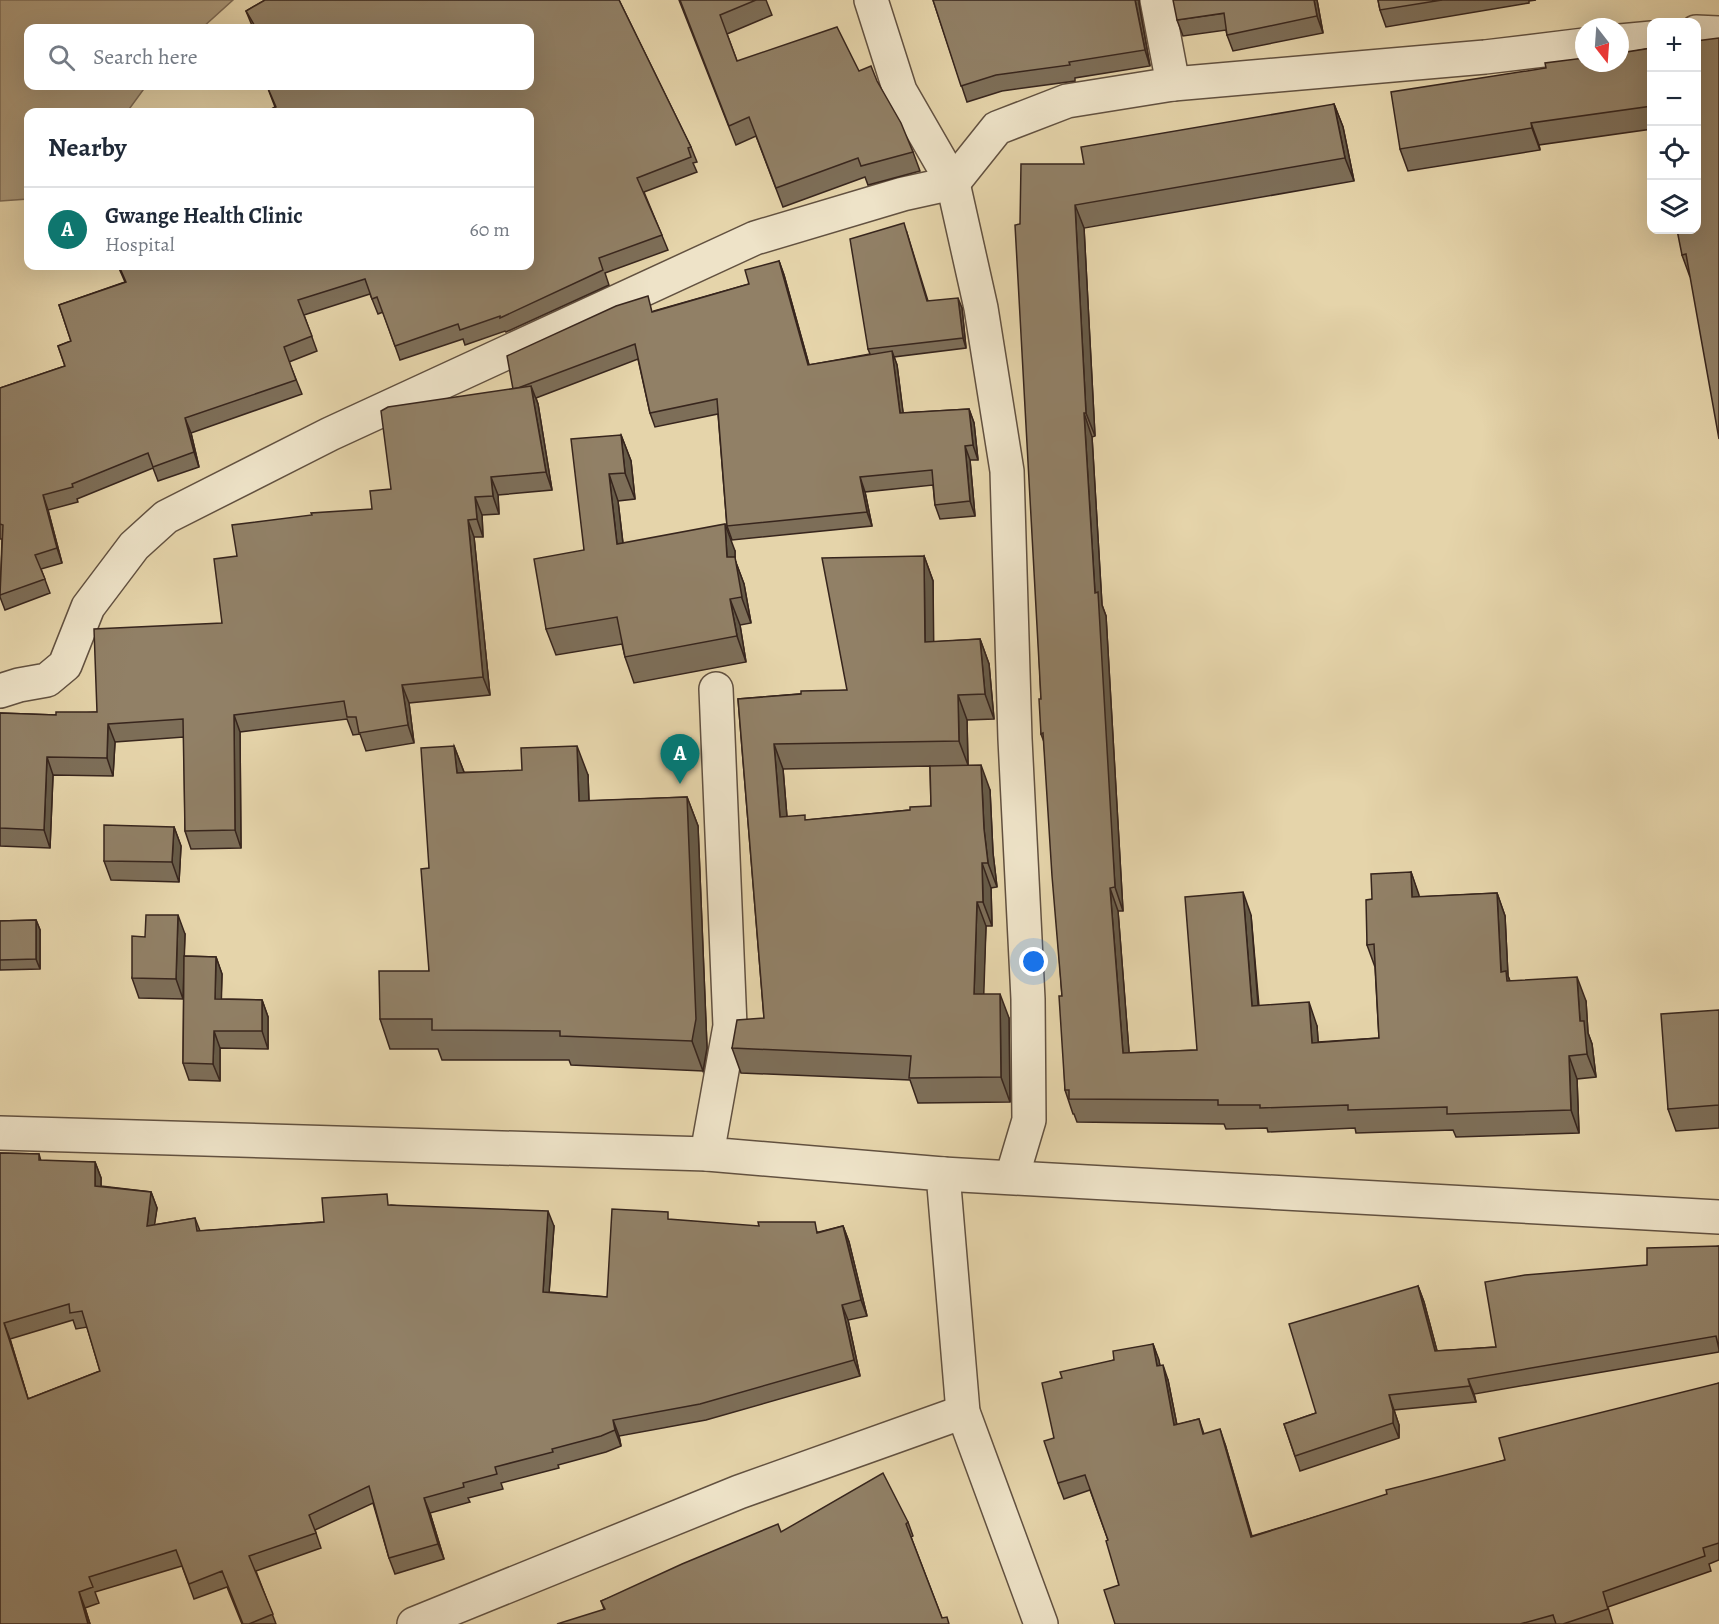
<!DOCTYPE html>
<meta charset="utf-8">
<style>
:root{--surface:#fff;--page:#f6f6f7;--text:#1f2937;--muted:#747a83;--line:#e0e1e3;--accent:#0f766e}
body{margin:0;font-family:Alegreya,serif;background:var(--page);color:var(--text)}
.controls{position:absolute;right:18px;top:18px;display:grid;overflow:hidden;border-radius:12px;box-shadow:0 6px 24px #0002}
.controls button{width:54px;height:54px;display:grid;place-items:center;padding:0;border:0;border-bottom:2px solid var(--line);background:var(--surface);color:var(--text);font:30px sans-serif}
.compass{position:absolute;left:1575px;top:18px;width:54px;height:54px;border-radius:50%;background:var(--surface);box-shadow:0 6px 24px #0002;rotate:163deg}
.you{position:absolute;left:1034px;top:962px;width:21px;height:21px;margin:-15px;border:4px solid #fff;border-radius:50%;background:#1a73e8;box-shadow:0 0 0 9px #1a73e833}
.badge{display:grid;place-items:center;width:39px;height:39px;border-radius:50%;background:var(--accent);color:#fff;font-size:20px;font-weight:700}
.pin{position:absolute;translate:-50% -50px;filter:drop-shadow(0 2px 3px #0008)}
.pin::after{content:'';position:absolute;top:32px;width:21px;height:18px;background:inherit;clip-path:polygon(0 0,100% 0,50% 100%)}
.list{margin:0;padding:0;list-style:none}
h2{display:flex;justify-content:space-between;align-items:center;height:78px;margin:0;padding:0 24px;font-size:26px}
h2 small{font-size:20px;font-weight:400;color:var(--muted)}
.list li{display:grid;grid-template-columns:39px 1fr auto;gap:18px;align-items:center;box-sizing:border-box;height:84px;padding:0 24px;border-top:2px solid var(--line)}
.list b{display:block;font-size:22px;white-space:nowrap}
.list p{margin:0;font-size:20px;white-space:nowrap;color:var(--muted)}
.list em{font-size:20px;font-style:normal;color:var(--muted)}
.icon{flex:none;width:33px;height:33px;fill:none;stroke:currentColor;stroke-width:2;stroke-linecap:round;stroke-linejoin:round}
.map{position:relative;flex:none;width:1719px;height:1624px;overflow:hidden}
.search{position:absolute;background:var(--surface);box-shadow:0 6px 24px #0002;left:24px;top:24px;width:510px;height:66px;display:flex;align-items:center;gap:15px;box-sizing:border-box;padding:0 21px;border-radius:12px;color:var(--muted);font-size:22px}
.panel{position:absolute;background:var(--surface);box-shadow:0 6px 24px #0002;left:24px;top:108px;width:510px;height:162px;border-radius:12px}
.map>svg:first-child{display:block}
</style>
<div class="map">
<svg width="1719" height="1624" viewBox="0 0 1719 1624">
<rect width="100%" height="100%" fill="#e5d4aa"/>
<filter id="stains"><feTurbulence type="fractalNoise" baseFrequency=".00333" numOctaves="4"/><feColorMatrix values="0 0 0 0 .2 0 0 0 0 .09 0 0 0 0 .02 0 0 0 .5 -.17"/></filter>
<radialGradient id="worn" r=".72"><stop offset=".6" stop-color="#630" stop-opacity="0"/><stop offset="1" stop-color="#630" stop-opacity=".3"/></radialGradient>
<path fill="#aa987a" stroke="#7c6a55" stroke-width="1.5" d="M0 0H233L202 28H28V86H146L127 112H28V199L0 201Z"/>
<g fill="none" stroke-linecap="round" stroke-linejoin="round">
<defs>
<g id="street">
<path d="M871 0 900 91 953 183 981 308 1007 471 1015 739 1028 999 1029 1120 1012 1177"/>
<path d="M1157 0 1173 84"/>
<path d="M1696 32 1719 33"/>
<path d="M1620 41 1652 38"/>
<path d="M716 689 730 1026 707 1154 943 1174 963 1412 1041 1624"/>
<path d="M0 691 19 685 47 680 65 665 88 607 134 546 166 517 330 434 755 238 903 194 953 183 997 128 1067 101 1173 84 1485 57 1584 45"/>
<path d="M0 1133 707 1154"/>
<path d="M943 1174 1719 1217"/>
<path d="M414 1624 739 1492 963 1412"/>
</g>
</defs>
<use href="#street" stroke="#625140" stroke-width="36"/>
<use href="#street" stroke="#eee3c8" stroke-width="33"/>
</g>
<g fill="#7d6e58" stroke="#37251d" stroke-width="1.5" fill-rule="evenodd">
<path d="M265 0H619L691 147 697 162 693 163 697 172 644 192 668 250 605 273 609 285 506 332 505 331 465 345 463 339 400 360 383 312 378 314 370 294 304 315 317 351 289 362 302 394 191 433 199 467 158 481 153 468 77 499 78 502 48 510 62 563 41 569 50 593 5 610 0 597 2 539H0V388L65 366 58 346 71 341 59 305 125 282 118 266H530V112H266L275 107 267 86H530V28H253L246 11Z"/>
<path d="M679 0H766L772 15 727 34 737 61 859 71 878 83 913 152 920 171 868 185 865 177 783 207 756 136 736 145Z"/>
<path d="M933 0H1139V4L1150 66 1075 78V81L1002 91 967 102Z"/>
<path d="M1317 0 1323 33 1233 51 1227 35 1226 30 1183 36 1177 20Z"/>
<path d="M1378 0H1536L1529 1V3L1386 27 1380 10Z"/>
<path d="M1652 48V129L1539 145 1540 150 1408 171 1400 149 1546 68Z"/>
<path d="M1334 104 1343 127 1354 181 1084 228 1095 436 1092 437 1102 605 1106 616 1123 911H1118L1129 1053 1197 1050 1251 915 1259 1006 1317 1026 1318 1042 1379 1038 1375 967 1367 945 1372 899 1411 872 1419 897 1497 893 1505 916 1508 976 1510 981 1586 1001 1588 1033 1592 1044 1596 1077 1577 1079 1579 1133 1456 1137 1453 1130 1356 1133 1355 1128 1268 1132 1267 1128 1226 1129 1224 1124 1077 1122 1074 1114H1073L1065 1090 1062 996 1044 742 1041 734V699L1020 224Z"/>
<path d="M1696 230 1690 277 1682 255Z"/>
<path d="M907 233 928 301 962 308 966 348 894 357 897 365 903 413 969 409 974 423 978 460H970L975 516 940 519 935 505 933 485 865 492 872 526 732 540 727 526 718 414 655 427 650 413 638 359 536 398 538 404 552 490 498 495 499 514 482 515 483 537H474L490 695 409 703 414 743 366 751 360 734 353 735 347 719 240 732 241 848 191 849 185 831 184 737 115 742 113 776 53 775 50 848 0 846V713L56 715 97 712 222 623 237 556 372 509 391 489 513 389 654 311 749 284 779 261 784 275 809 365 870 354 868 349Z"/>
<path d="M621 435 631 461 635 499 618 501 623 543 735 551V560L744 584 751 623 740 625 746 662 634 683 625 657 622 644 556 655 546 629 584 550Z"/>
<path d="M924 556 933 581V642L980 639 989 664 994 719 967 720 968 765 990 790 993 853 997 887 991 888 992 926H986L983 994 1009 1018 1010 1102 918 1103 910 1080 741 1073 732 1048 764 1018 738 699 847 690ZM930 766 931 806 910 810 807 820 787 817 783 769Z"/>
<path d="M454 746 464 772 588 775 589 801 687 797 698 826 707 1048 703 1071 571 1065 569 1060H442L438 1049H390L380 1019 429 971V868Z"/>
<path d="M174 827 181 846 179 882 111 880 104 861Z"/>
<path d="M36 920 40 930V969L0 970V921Z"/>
<path d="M185 934 184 956 216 957 222 974 221 999 262 1000 268 1017V1049L220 1048V1081L189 1080 183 1063 184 972 183 999 139 998 132 978 145 937Z"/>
<path d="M1719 1010V1128L1676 1131 1668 1109Z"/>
<path d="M0 1153 39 1154 41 1161 95 1162 101 1178V1186L151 1192 157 1208 154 1225 195 1218 200 1231 324 1222 391 1205 554 1226 549 1292 607 1297 671 1220 819 1232 843 1226 849 1242 867 1316 848 1320 860 1376 706 1420 619 1436 621 1446 606 1452 558 1465 559 1468 501 1483 503 1489 468 1498 470 1502 430 1513 444 1559 395 1574 389 1558 373 1503 315 1530 321 1548 256 1571 276 1624H242L227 1587 194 1599 182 1566 95 1592 99 1603 85 1608 90 1624H0ZM73 1320 76 1329 87 1327 100 1371 28 1399 10 1339Z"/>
<path d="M1719 1246V1352L1474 1394 1476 1402 1394 1410 1399 1425V1438L1300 1471 1284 1424 1316 1413 1418 1286 1424 1302 1437 1351 1496 1347 1647 1265Z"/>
<path d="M1153 1344 1160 1365 1168 1380 1177 1425 1199 1419 1204 1434 1225 1444 1252 1536 1505 1460 1719 1383V1560L1709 1564 1711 1571 1608 1607 1613 1624H1115L1119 1585 1108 1540 1090 1490 1064 1499 1058 1483 1054 1438 1062 1378 1114 1360Z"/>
<path d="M908 1522 913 1536 911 1537 942 1618 604 1609 601 1601 781 1532Z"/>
</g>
<g fill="#665a47" stroke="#37251d" stroke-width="1.5">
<path d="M1135 0H1139V4L1150 66 1145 50Z"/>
<path d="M1314 0H1317L1323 33 1317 16Z"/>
<path d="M1334 104 1343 127 1354 181 1345 158Z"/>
<path d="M1531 123 1539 145 1540 150 1532 128Z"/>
<path d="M1075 205 1084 228 1095 436 1086 413Z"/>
<path d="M779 261 784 275 813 379 808 365Z"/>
<path d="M958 298 962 308 966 348 963 338Z"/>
<path d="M892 351 897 365 905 427 900 413Z"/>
<path d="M531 386 538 404 552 490 546 472Z"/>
<path d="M969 409 974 423 978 460 973 445Z"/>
<path d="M1084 413 1092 437 1102 605 1106 616 1123 911 1115 887 1095 593Z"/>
<path d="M185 418 191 433 199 467 194 452Z"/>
<path d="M621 435 631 461 635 499 625 473Z"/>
<path d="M965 446 970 460 975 516 970 501Z"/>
<path d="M609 474 618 501 626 570 617 544Z"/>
<path d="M491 477 498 495 499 514 493 496Z"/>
<path d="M860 477 865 492 872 526 867 512Z"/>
<path d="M43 495 48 510 62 563 57 548Z"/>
<path d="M475 497 482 515 483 537 477 519Z"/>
<path d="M468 520 474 537 490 695 483 677Z"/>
<path d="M725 524 735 551V560L744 584 751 623 727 557Z"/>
<path d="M924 556 933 581 934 667 925 642Z"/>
<path d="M730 599 740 625 746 662 737 636Z"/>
<path d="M980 639 989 664 994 719 985 694Z"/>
<path d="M402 685 409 703 414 743 408 725Z"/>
<path d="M958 695 967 720 968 765 959 741Z"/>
<path d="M234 715 240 732 241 848 235 830Z"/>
<path d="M108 724 115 742 113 776 107 758Z"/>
<path d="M774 744 783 769 789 842 780 817Z"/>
<path d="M454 746 465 775 457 773Z"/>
<path d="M577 746 588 775 590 831 579 801Z"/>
<path d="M47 757 53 775 50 848 44 830Z"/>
<path d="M981 765 990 790 993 853 997 887 988 863 984 829Z"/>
<path d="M687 797 698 826 707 1048 703 1071 692 1041Z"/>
<path d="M174 827 181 846 179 882 172 862Z"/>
<path d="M982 863 991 888 992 926 983 902Z"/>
<path d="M1411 872 1419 895 1420 920 1412 897Z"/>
<path d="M1110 888 1118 911 1131 1077 1123 1053Z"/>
<path d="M1243 892 1251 915 1260 1030 1252 1006Z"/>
<path d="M1497 893 1505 916 1508 976 1515 995 1501 972Z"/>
<path d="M977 902 986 926 983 1018 974 994Z"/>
<path d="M178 915 185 934 183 999 176 979Z"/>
<path d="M36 920 40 930V969L36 959Z"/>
<path d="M216 957 222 974 221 1016 215 999Z"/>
<path d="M1577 977 1586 1001 1588 1033 1592 1044 1596 1077 1587 1054 1580 1021Z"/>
<path d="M1000 994 1009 1018 1010 1102 1001 1077Z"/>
<path d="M262 1000 268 1017V1049L262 1031Z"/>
<path d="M1309 1002 1317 1026 1320 1066 1312 1043Z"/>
<path d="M214 1031 220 1048V1081L213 1064Z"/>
<path d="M1569 1056 1577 1079 1579 1133 1571 1110Z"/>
<path d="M95 1162 101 1178V1201L95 1186Z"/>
<path d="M151 1192 157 1208 152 1242 147 1226Z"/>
<path d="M548 1211 554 1226 548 1308 543 1292Z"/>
<path d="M843 1226 849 1242 867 1316 861 1300Z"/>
<path d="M1418 1286 1424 1302 1441 1366 1435 1351Z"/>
<path d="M842 1305 848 1320 860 1376 854 1360Z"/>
<path d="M4 1323 10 1339 33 1415 28 1399Z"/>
<path d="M1153 1344 1159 1360 1162 1381 1157 1366Z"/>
<path d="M1163 1365 1168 1380 1180 1441 1174 1425Z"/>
<path d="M1468 1379 1474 1394 1476 1402 1470 1386Z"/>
<path d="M1389 1395 1399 1425V1438L1393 1423Z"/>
<path d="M613 1420 619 1436 621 1446 615 1430Z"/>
<path d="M1220 1429 1225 1444 1256 1552 1251 1537Z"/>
<path d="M424 1498 430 1513 444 1559 438 1544Z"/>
<path d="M79 1592 85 1608 90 1624H88Z"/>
</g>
<g fill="#918066" stroke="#37251d" stroke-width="1.5" fill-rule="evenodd">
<path d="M265 0H619L691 147 688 148 691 157 637 178 662 235 599 258 603 270 500 318V316L460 330 458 324 395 346 377 297 372 299 365 279 298 300 312 336 284 347 296 380 185 418 194 452 153 467 148 453 72 484 73 487 43 495 57 548 35 555 45 579 0 595 3 525 0 524V388L65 366 58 346 71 341 59 305 126 282 119 266H530V112H266L276 107 267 86H530V28H256L246 11Z"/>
<path d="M680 0H756L720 15 737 61 837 27 859 71 871 66 877 81 901 123 913 152 861 166 858 158 776 188 749 117 729 126Z"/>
<path d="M933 0H1135L1145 50 1069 62 1070 65 996 75 961 86Z"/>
<path d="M1173 0H1314L1317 16 1227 35 1224 13 1177 20Z"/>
<path d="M1378 0H1442L1380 10Z"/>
<path d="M1719 38V439L1686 254 1682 255 1677 230H1696V41Z"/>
<path d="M1652 48V106L1531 123 1532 128 1400 149 1391 92 1546 68 1545 63 1584 58V63H1620V53Z"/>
<path d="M1334 104 1345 158 1075 205 1086 413H1084L1095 593 1098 592 1115 887 1110 888 1123 1053 1197 1050 1185 897 1243 892 1252 1006 1309 1002 1312 1043 1379 1038 1374 944 1367 945 1366 900 1372 899 1371 874 1411 872 1412 897 1497 893 1501 972 1506 971 1507 981 1577 977 1580 1021H1584L1587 1054 1569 1056 1571 1110 1447 1114V1107L1348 1110V1105L1260 1108V1105H1218V1100L1069 1099V1090H1065L1059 996H1062L1052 876 1043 733 1041 734 1039 699H1041L1015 225 1020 224 1021 164H1084L1081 147Z"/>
<path d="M904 223 927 301 958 298 963 338 868 349 850 239Z"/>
<path d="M779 261 808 365 892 351 900 413 969 409 973 445 965 446 970 501 935 505 932 470 860 477 867 512 727 526 717 399 650 413 635 344 518 388 513 389 507 356 616 306 648 296 652 312 749 284 745 270Z"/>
<path d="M531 386 546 472 491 477 493 496 475 497 477 519 468 520 483 677 402 685 408 725 359 733 356 717H347L344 701 234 715 235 830 185 831 183 719 108 724 107 758 47 757 44 830 0 828V713L56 715V712H97L94 629 222 623 214 559 237 556 232 525 312 515 311 513 372 509 370 491 391 489 381 411 388 407Z"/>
<path d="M621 435 625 473 609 474 617 544 725 524 727 557H735L742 597 730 599 737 636 625 657 617 617 546 629 534 559 584 550 571 439Z"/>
<path d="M924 556 925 642 980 639 985 694 958 695 959 741 774 744 780 817 805 815V820L910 810V807L931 806 930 766 981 765 984 829 988 863H982L983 902H977L974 994H1000L1001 1077 909 1078 911 1056 732 1048 737 1020 764 1018 738 699 801 694V691L847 690 822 558Z"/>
<path d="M454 746 457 773 522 770 521 748 577 746 579 801 687 797 696 1019 692 1041 560 1036V1031L432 1030V1019H380L379 971H429L421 869 429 868 421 748Z"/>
<path d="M104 825 174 827 172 862 104 861Z"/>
<path d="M146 915H178L176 979 132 978V936L145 937Z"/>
<path d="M36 920V959L0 960V921Z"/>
<path d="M184 956 216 957 215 999 262 1000V1031H214L213 1064 183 1063Z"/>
<path d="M1719 1010V1105L1668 1109 1661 1014Z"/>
<path d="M0 1153 39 1154V1160L95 1162V1186L151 1192 147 1226 195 1218 197 1231 324 1222 322 1198 387 1194 388 1205 548 1211 543 1292 607 1297 612 1209 668 1212V1219L759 1226 758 1222H815L817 1233 843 1226 861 1300 842 1305 854 1360 700 1404 613 1420 615 1430 601 1436 552 1449 553 1452 495 1467 497 1474 463 1483 464 1487 424 1498 438 1544 389 1558 369 1486 309 1515 316 1533 249 1556 273 1614 249 1624H243L222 1571 189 1584 176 1550 89 1577 93 1587 79 1592 88 1624H0ZM69 1304 70 1313 82 1311 100 1371 28 1399 4 1323Z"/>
<path d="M1719 1246V1349L1716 1336 1468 1379 1470 1386 1389 1395 1393 1410V1423L1295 1456 1284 1424 1316 1413 1289 1324 1418 1286 1435 1351 1496 1347 1485 1282 1525 1275 1647 1265V1248Z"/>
<path d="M1153 1344 1157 1366 1163 1365 1174 1425 1199 1419 1203 1434 1220 1429 1251 1537 1387 1494 1386 1490 1505 1460 1499 1438 1719 1383V1543L1703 1548 1705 1556 1603 1592 1608 1609 1563 1624H1556L1553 1615 1520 1624H1115L1104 1590 1119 1585 1106 1541 1108 1540 1085 1475 1058 1483 1044 1441 1054 1438 1042 1383 1062 1378 1060 1372 1114 1360 1113 1351Z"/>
<path d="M883 1473 908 1522 906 1524 942 1618 947 1617 949 1624H557L605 1609 601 1601 682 1564 778 1524 781 1532Z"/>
</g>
<rect width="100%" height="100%" filter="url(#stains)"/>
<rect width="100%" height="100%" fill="url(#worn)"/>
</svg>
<div class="controls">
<button>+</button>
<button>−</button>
<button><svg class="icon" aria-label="locate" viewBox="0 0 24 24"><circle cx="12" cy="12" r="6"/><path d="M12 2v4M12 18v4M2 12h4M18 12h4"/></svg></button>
<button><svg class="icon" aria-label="layers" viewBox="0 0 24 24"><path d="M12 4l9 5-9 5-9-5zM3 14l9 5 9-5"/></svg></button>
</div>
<svg class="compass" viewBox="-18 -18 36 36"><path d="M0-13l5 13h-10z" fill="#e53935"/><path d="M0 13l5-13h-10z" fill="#747a83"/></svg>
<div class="you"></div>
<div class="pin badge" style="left:680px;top:784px">A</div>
<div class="search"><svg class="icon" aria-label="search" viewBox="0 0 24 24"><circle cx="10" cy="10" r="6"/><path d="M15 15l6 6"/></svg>Search here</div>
<section class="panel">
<h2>Nearby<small></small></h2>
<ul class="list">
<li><span class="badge">A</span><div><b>Gwange Health Clinic</b><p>Hospital</p></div><em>60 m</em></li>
</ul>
</section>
</div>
